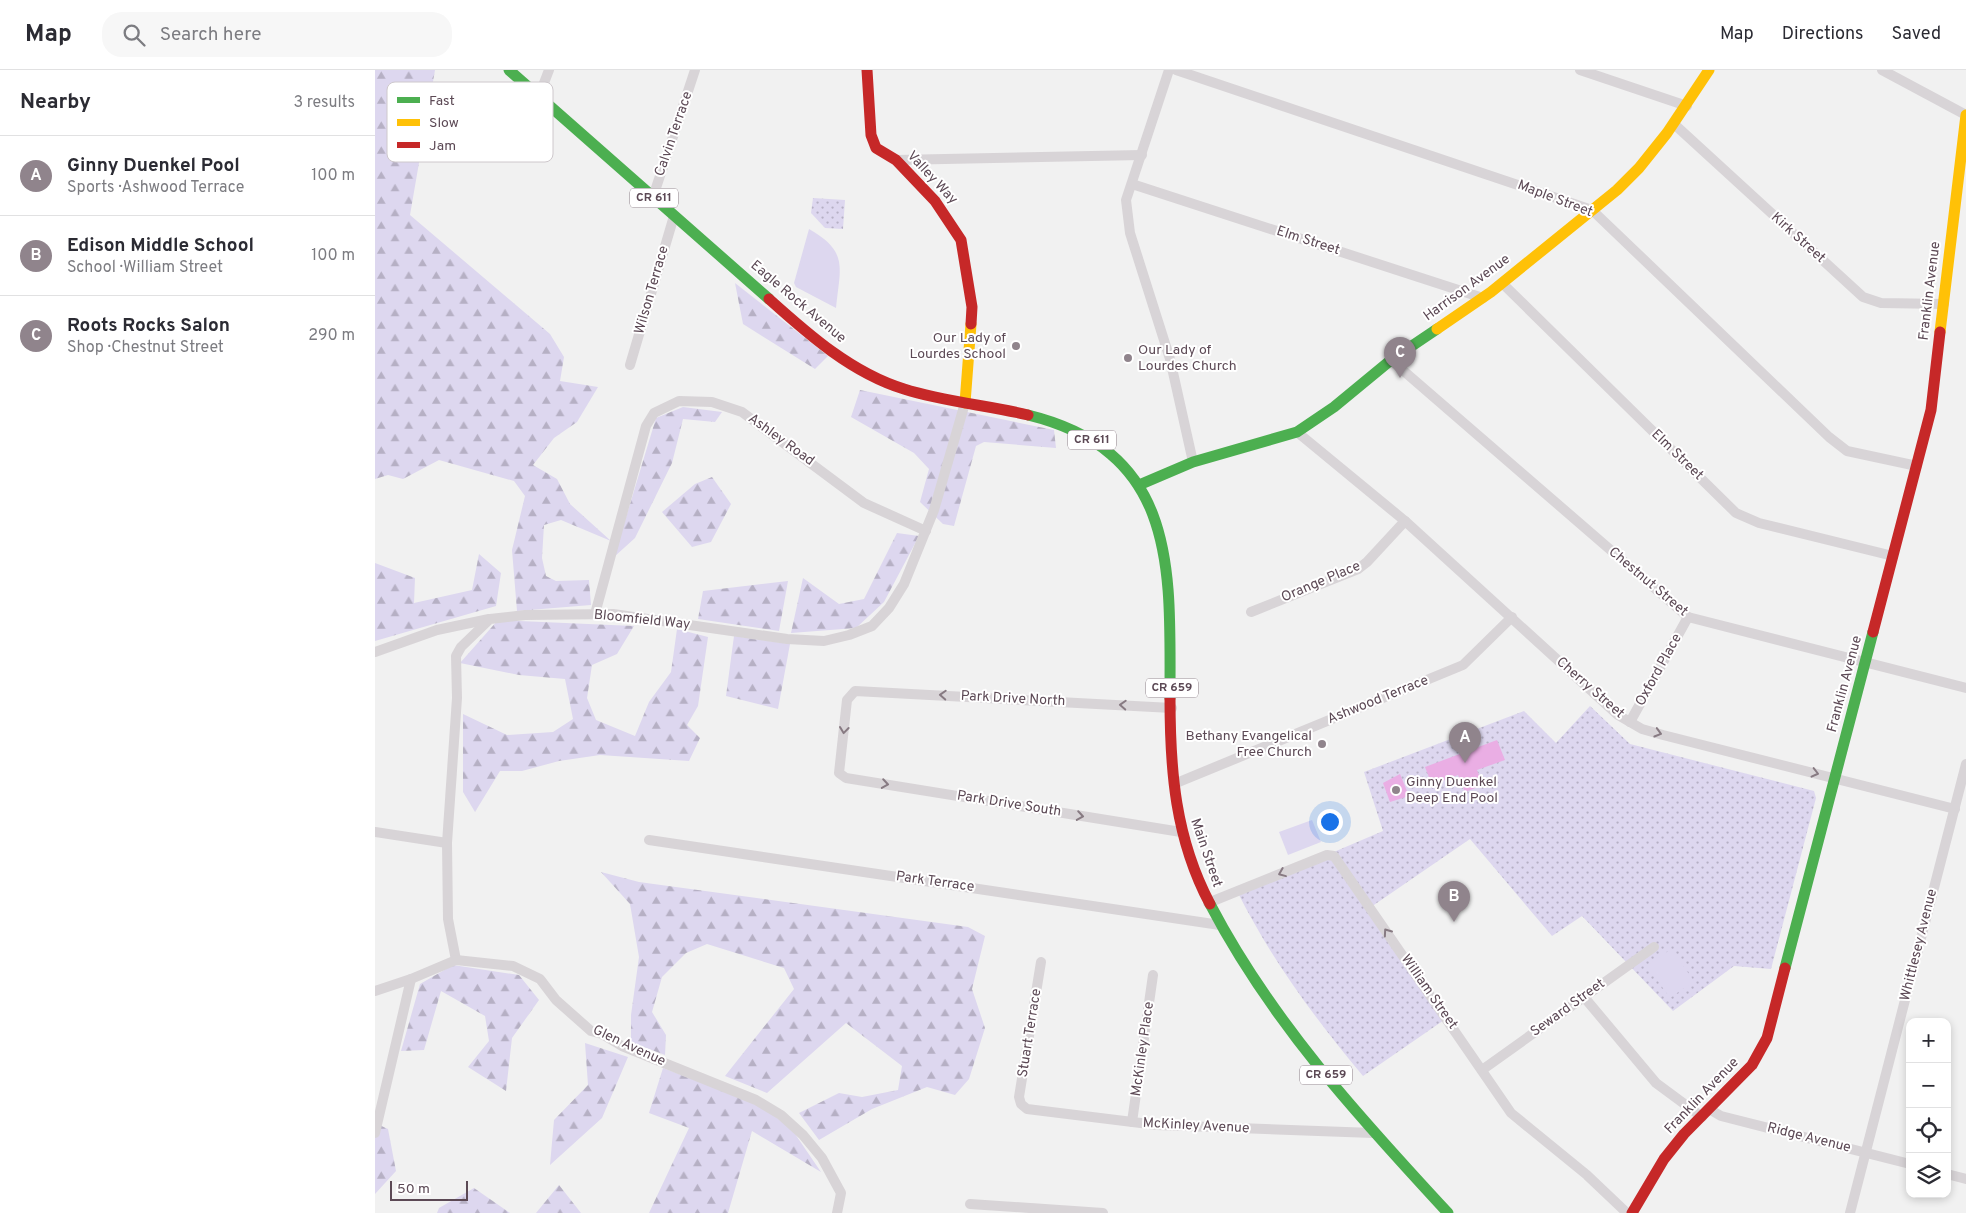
<!DOCTYPE html>
<meta charset="utf-8">
<style>
:root{--surface:#fff;--page:#f7f7f7;--text:#2b2b33;--muted:#7c7c81;--line:#e1e1e2;--accent:#90848c}
body{margin:0;font-family:Overpass,sans-serif;background:var(--page);color:var(--text)}
.controls{position:absolute;right:15px;bottom:15px;display:grid;overflow:hidden;border-radius:10px;box-shadow:0 2px 8px #0003}
.controls button{width:45px;height:45px;display:grid;place-items:center;padding:0;border:0;border-bottom:1px solid var(--line);background:var(--surface);color:var(--text);font:25px sans-serif}
.scale{position:absolute;left:15px;bottom:12px;width:78px;box-sizing:border-box;padding-left:5px;border:2px solid #5c4955;border-top:0;font-size:14px;line-height:18px;white-space:nowrap;color:#5c4955;-webkit-text-stroke:4px #fff;paint-order:stroke}
.you{position:absolute;left:954px;top:751px;width:18px;height:18px;margin:-12px;border:4px solid #fff;border-radius:50%;background:#1a73e8;box-shadow:0 0 0 8px #1a73e833}
.badge{display:grid;place-items:center;width:32px;height:32px;border-radius:50%;background:var(--accent);color:#fff;font-size:16px;font-weight:700}
.pin{position:absolute;translate:-50% -41px;filter:drop-shadow(0 1px 2px #0008)}
.pin::after{content:'';position:absolute;top:26px;width:18px;height:15px;background:inherit;clip-path:polygon(0 0,100% 0,50% 100%)}
.list{margin:0;padding:0;list-style:none}
h2{display:flex;justify-content:space-between;align-items:center;height:65px;margin:0;padding:0 20px;font-size:21px}
h2 small{font-size:16px;font-weight:400;color:var(--muted)}
.list li{display:grid;grid-template-columns:32px 1fr auto;gap:15px;align-items:center;box-sizing:border-box;height:80px;padding:0 20px;border-top:1px solid var(--line)}
.list b{display:block;font-size:19px;white-space:nowrap}
.list p{margin:0;font-size:16px;white-space:nowrap;color:var(--muted)}
.list em{font-size:16px;font-style:normal;color:var(--muted)}
.icon{flex:none;width:28px;height:28px;fill:none;stroke:currentColor;stroke-width:2;stroke-linecap:round;stroke-linejoin:round}
.map{position:relative;flex:none;width:1591px;height:1143px;overflow:hidden}
header{display:flex;align-items:center;gap:30px;box-sizing:border-box;height:70px;padding:0 25px;background:var(--surface);border-bottom:1px solid var(--line)}
header strong{font-size:24px}
nav{display:flex;gap:28px;margin-inline-start:auto;font-size:18px}
.search{width:350px;height:45px;background:var(--page);display:flex;align-items:center;gap:12px;box-sizing:border-box;padding:0 18px;border-radius:20px;color:var(--muted);font-size:19px}
main{display:flex}
aside{flex:1;background:var(--surface)}
.map>svg:first-child{display:block}
</style>
<header>
<strong>Map</strong>
<div class="search"><svg class="icon" aria-label="search" viewBox="0 0 24 24"><circle cx="10" cy="10" r="6"/><path d="M15 15l6 6"/></svg>Search here</div>
<nav><a>Map</a><a>Directions</a><a>Saved</a></nav>
</header>
<main>
<aside>
<h2>Nearby<small>3 results</small></h2>
<ul class="list">
<li><span class="badge">A</span><div><b>Ginny Duenkel Pool</b><p>Sports · Ashwood Terrace</p></div><em>100 m</em></li>
<li><span class="badge">B</span><div><b>Edison Middle School</b><p>School · William Street</p></div><em>100 m</em></li>
<li><span class="badge">C</span><div><b>Roots Rocks Salon</b><p>Shop · Chestnut Street</p></div><em>290 m</em></li>
</ul>
</aside>
<div class="map">
<svg width="1591" height="1143" viewBox="0 0 1591 1143">
<defs>
<pattern id="forest-firs" width="22" height="20" patternUnits="userSpaceOnUse" patternTransform="scale(1.25)"><rect width="22" height="20" fill="#ddd7ef"/><path d="M5 1l3.5 6h-7zM16 11l3.5 6h-7z" fill="#b6b0c4"/></pattern>
<pattern id="park-dots" width="8" height="8" patternUnits="userSpaceOnUse" patternTransform="scale(1.25)"><rect width="8" height="8" fill="#ddd7ef"/><path d="M2 2h.1M6 6h.1" fill="none" stroke="#b6b0c4" stroke-width="1.8" stroke-linecap="round"/></pattern>
</defs>
<rect width="100%" height="100%" fill="#f1f1f1"/>
<g fill="url(#forest-firs)">
<path d="M0 0H60L35 145 175 264 189 287 185 311 223 317 202 352 179 368 158 395 182 409 195 434 236 471 186 450 169 455 167 488 171 506 181 511 214 510 216 535 142 541 137 480 150 426 139 411 64 390 28 409 13 405 0 409Z"/>
<path d="M360 213 453 286 440 299 368 254Z"/>
<path d="M485 320 679 360 681 378 609 372 601 376 579 456 568 454 545 432 554 399 539 383 476 347Z"/>
<path d="M308 337 347 342 340 352 308 349 297 393 260 468 239 487 281 348Z"/>
<path d="M337 407 356 434 336 472 317 477 287 442 320 414Z"/>
<path d="M522 463 544 466 509 532 481 558 416 563 428 508 464 534 489 529Z"/>
<path d="M104 484 126 503 121 536 0 571V493L40 508 39 533 97 520Z"/>
<path d="M413 511 404 561 323 549 328 521Z"/>
<path d="M123 550 259 556 242 584 217 595 212 628 221 650 260 666 274 632 296 602 302 559 333 567 323 636 312 655 325 668 314 691 225 685 184 691 147 701H125L100 742 88 722V644L132 665 178 662 198 649 190 609 144 605 85 593Z"/>
<path d="M359 566 415 574 403 639 351 626Z"/>
<path d="M226 802 264 812 593 857 610 866 597 919 610 958 594 1009 580 1025 552 1017 497 1039 444 1070 424 1043 464 1023 487 1027 523 1020 527 996 471 953 392 1023 350 1006 419 919 409 898 332 874 311 883 287 907 277 942 291 965 290 985 256 972V945L264 887 255 834Z"/>
<path d="M78 895 144 905 164 930 137 968 131 1021 93 997 114 971 110 946 66 921 49 980 26 981 45 914Z"/>
<path d="M210 973 253 987 227 1048 175 1095 179 1050 213 1015Z"/>
<path d="M288 998 383 1034 416 1058 446 1102 377 1061 353 1143H274L314 1058 274 1043Z"/>
<path d="M0 1053 13 1059 21 1101 0 1124Z"/>
<path d="M184 1115 206 1143H161Z"/>
<path d="M99 1118 135 1143H62L64 1138Z"/>
</g>
<g fill="url(#park-dots)">
<path d="M438 128 470 130 468 159 450 158 436 143Z"/>
<path d="M1215 636 1255 674 1439 721 1441 728 1396 899 1359 896 1298 941 1207 846 1177 866 1095 769 996 837 1072 948 988 1006C939 947 898 892 863 823L1008 761 989 702 1149 641 1181 673Z"/>
</g>
<g fill="#ddd7ef">
<path d="M434 159C474 182 465 197 461 238L421 217 419 213Z"/>
<path d="M937 750 946 772 913 785 904 762Z"/>
<path d="M1296 879 1319 911 1295 928 1272 896Z"/>
</g>
<g fill="#eaaee4">
<path d="M1122 670 1130 690 1102 700 1108 715 1090 722 1083 705 1057 715 1050 697Z"/>
<path d="M1025 704 1034 726 1015 732 1008 713Z"/>
</g>
<g fill="none" stroke-linecap="round" stroke-linejoin="round">
<g stroke="#d8d4d7" stroke-width="10">
<path d="M794 0 751 130 755 163 795 289 818 392"/>
<path d="M801 0 1217 140 1454 367 1472 381 1542 396"/>
<path d="M1205 0 1312 36"/>
<path d="M1507 0 1591 45"/>
<path d="M164 26 174 0"/>
<path d="M1299 54 1488 227 1506 233 1569 234"/>
<path d="M521 90 767 85"/>
<path d="M757 114 1108 228"/>
<path d="M278 127 320 0"/>
<path d="M1127 213 1361 443 1384 453 1518 486"/>
<path d="M1016 290 1313 547 1591 618"/>
<path d="M255 295 299 146"/>
<path d="M922 362 1030 451 1243 645 1267 659 1288 665 1580 739"/>
<path d="M876 542 983 499 992 492 1030 451"/>
<path d="M220 544 271 356 279 343 304 331 337 332 367 342 489 433 551 461"/>
<path d="M0 582 62 560 114 549"/>
<path d="M797 638 480 621 472 630 464 703 471 708 806 762"/>
<path d="M1255 652 1313 547"/>
<path d="M799 714 1088 595 1137 547"/>
<path d="M0 762 72 773"/>
<path d="M274 770 845 855"/>
<path d="M833 833 952 785 959 786 1136 1043 1212 1105 1252 1143"/>
<path d="M81 890 73 849 72 773 82 628 81 586 86 577 115 549 150 545 238 544 412 569 449 571 474 565 497 556 514 538 529 514 559 440 590 333"/>
<path d="M666 892 644 1027 646 1034 652 1039 782 1055 998 1063"/>
<path d="M0 921 36 909 81 890 138 896 165 909 181 930 216 961 227 964 247 976 381 1030 406 1045 428 1065 447 1088 466 1123 462 1143"/>
<path d="M1209 927 1281 1013 1327 1047"/>
<path d="M1107 1000 1279 877"/>
<path d="M1334 1039 1346 1046 1535 1094"/>
<path d="M757 1052 778 905"/>
<path d="M0 1063 36 909"/>
<path d="M1572 1104 1591 1109"/>
<path d="M595 1134 728 1143"/>
<path d="M1475 1143 1591 694"/>
</g>
<g stroke="#4caf50" stroke-width="11">
<path d="M134 0 394 229"/>
<path d="M653 345C804 382 795 500 795 628"/>
<path d="M764 415 818 392 922 362 959 337 1016 290 1062 259"/>
<path d="M835 834C896 951 984 1047 1073 1143"/>
<path d="M1410 898 1498 562"/>
</g>
<g stroke="#ffc107" stroke-width="11">
<path d="M1062 259 1116 222 1242 120 1264 98 1292 63 1334 0"/>
<path d="M1565 262 1591 45"/>
<path d="M590 333 596 254"/>
</g>
<g stroke="#c62828" stroke-width="11">
<path d="M492 0 496 65 501 78 521 90 560 131 586 170 597 237 596 254"/>
<path d="M394 229C434 265 477 303 529 319 570 332 612 335 653 345"/>
<path d="M1498 562 1556 340 1565 262"/>
<path d="M795 628C795 700 800 768 835 834"/>
<path d="M1257 1143 1289 1089 1309 1064 1377 995 1392 968 1410 898"/>
</g>
</g>
<defs><path id="oneway-chevron" d="M-2-3.5L2.5 0L-2 3.5" fill="none" stroke-width="1.6" stroke-linecap="round" stroke-linejoin="round" transform="scale(1.25)"/></defs>
<g stroke="#877a82">
<use href="#oneway-chevron" transform="translate(568 625) rotate(-177)"/>
<use href="#oneway-chevron" transform="translate(748 635) rotate(-177)"/>
<use href="#oneway-chevron" transform="translate(469 660) rotate(97)"/>
<use href="#oneway-chevron" transform="translate(1283 663) rotate(16)"/>
<use href="#oneway-chevron" transform="translate(1440 703) rotate(14)"/>
<use href="#oneway-chevron" transform="translate(510 714) rotate(9)"/>
<use href="#oneway-chevron" transform="translate(705 746) rotate(9)"/>
<use href="#oneway-chevron" transform="translate(907 803) rotate(158)"/>
<use href="#oneway-chevron" transform="translate(1012 862) rotate(-125)"/>
</g>
<g fill="#90848c" stroke="#fff" stroke-width="2">
<circle cx="641" cy="276" r="5"/>
<circle cx="753" cy="288" r="5"/>
<circle cx="947" cy="674" r="5"/>
<circle cx="1021" cy="720" r="5"/>
</g>
<g text-anchor="middle" dominant-baseline="central" stroke-width="4" stroke-linejoin="round" paint-order="stroke">
<g fill="#fff" stroke="#8d8088" stroke-width="1">
<rect x="255" y="118.5" width="48" height="19" rx="4"/>
<rect x="693" y="360.5" width="48" height="19" rx="4"/>
<rect x="771" y="608.5" width="52" height="19" rx="4"/>
<rect x="925" y="995.5" width="52" height="19" rx="4"/>
</g>
<g font-size="12" font-weight="bold" fill="#5c4955">
<text x="279" y="128">CR 611</text>
<text x="717" y="370">CR 611</text>
<text x="797" y="618">CR 659</text>
<text x="951" y="1005">CR 659</text>
</g>
<g font-size="14" fill="#5c4955" stroke="#fff">
<text transform="translate(299 64) rotate(-71)">Calvin Terrace</text>
<text transform="translate(557 108) rotate(47)">Valley Way</text>
<text transform="translate(1180 129) rotate(21)">Maple Street</text>
<text transform="translate(1423 168) rotate(42)">Kirk Street</text>
<text transform="translate(933 171) rotate(18)">Elm Street</text>
<text transform="translate(1092 218) rotate(-36)">Harrison Avenue</text>
<text transform="translate(277 220) rotate(-74)">Wilson Terrace</text>
<text transform="translate(1555 221) rotate(-83)">Franklin Avenue</text>
<text transform="translate(423 232) rotate(40)">Eagle Rock Avenue</text>
<text transform="translate(406 370) rotate(36)">Ashley Road</text>
<text transform="translate(1302 385) rotate(44)">Elm Street</text>
<text transform="translate(946 512) rotate(-23)">Orange Place</text>
<text transform="translate(1273 512) rotate(40)">Chestnut Street</text>
<text transform="translate(267 550) rotate(6)">Bloomfield Way</text>
<text transform="translate(1284 600) rotate(-61)">Oxford Place</text>
<text transform="translate(1470 614) rotate(-75)">Franklin Avenue</text>
<text transform="translate(1215 618) rotate(41)">Cherry Street</text>
<text transform="translate(638 629) rotate(3)">Park Drive North</text>
<text transform="translate(1003 630) rotate(-22)">Ashwood Terrace</text>
<text transform="translate(634 734) rotate(9)">Park Drive South</text>
<text transform="translate(831 783) rotate(71)">Main Street</text>
<text transform="translate(560 812) rotate(8)">Park Terrace</text>
<text transform="translate(1544 875) rotate(-76)">Whittlesey Avenue</text>
<text transform="translate(1054 922) rotate(55)">William Street</text>
<text transform="translate(1193 938) rotate(-36)">Seward Street</text>
<text transform="translate(655 963) rotate(-81)">Stuart Terrace</text>
<text transform="translate(254 976) rotate(25)">Glen Avenue</text>
<text transform="translate(768 979) rotate(-82)">McKinley Place</text>
<text transform="translate(1327 1026) rotate(-46)">Franklin Avenue</text>
<text transform="translate(821 1056) rotate(3)">McKinley Avenue</text>
<text transform="translate(1434 1068) rotate(14)">Ridge Avenue</text>
</g>
<g font-size="14" fill="#5c4955" stroke="#fff" text-anchor="end">
<text x="631" y="268">Our Lady of<tspan x="631" dy="16">Lourdes School</tspan></text>
<text x="763" y="280" text-anchor="start">Our Lady of<tspan x="763" dy="16">Lourdes Church</tspan></text>
<text x="937" y="666">Bethany Evangelical<tspan x="937" dy="16">Free Church</tspan></text>
<text x="1031" y="712" text-anchor="start">Ginny Duenkel<tspan x="1031" dy="16">Deep End Pool</tspan></text>
</g>
</g>
<rect x="12" y="12" width="166" height="80" rx="8" fill="#fff" stroke="#cec8cc" stroke-width="1"/>
<rect x="22" y="27" width="23" height="6" fill="#4caf50"/>
<rect x="22" y="49" width="23" height="7" fill="#ffc107"/>
<rect x="22" y="72" width="23" height="6" fill="#c62828"/>
<g font-size="14" fill="#5c4955">
<text x="54" y="35">Fast</text>
<text x="54" y="57">Slow</text>
<text x="54" y="80">Jam</text>
</g>
</svg>
<div class="controls">
<button>+</button>
<button>−</button>
<button><svg class="icon" aria-label="locate" viewBox="0 0 24 24"><circle cx="12" cy="12" r="6"/><path d="M12 2v4M12 18v4M2 12h4M18 12h4"/></svg></button>
<button><svg class="icon" aria-label="layers" viewBox="0 0 24 24"><path d="M12 4l9 5-9 5-9-5zM3 14l9 5 9-5"/></svg></button>
</div>
<div class="scale">50 m</div>
<div class="you"></div>
<div class="pin badge" style="left:1090px;top:693px">A</div>
<div class="pin badge" style="left:1079px;top:852px">B</div>
<div class="pin badge" style="left:1025px;top:308px">C</div>
</div>
</main>
